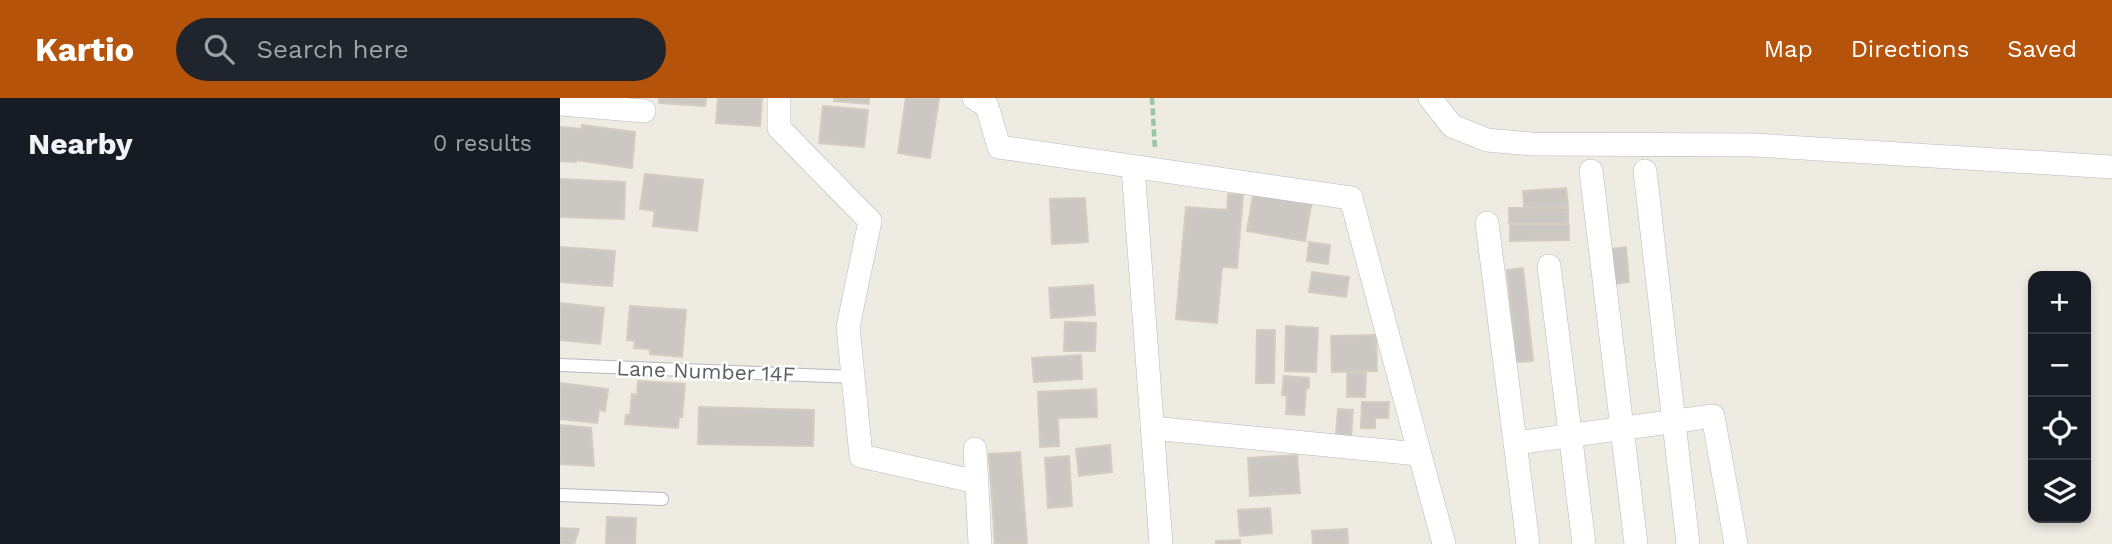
<!DOCTYPE html>
<meta charset="utf-8">
<style>
:root{--surface:#171b24;--page:#20242c;--text:#f1f3f6;--muted:#9ea1a6;--line:#363941;--accent:#b45309}
body{margin:0;font-family:"Work Sans",sans-serif;background:var(--page);color:var(--text)}
.controls{position:absolute;right:21px;bottom:21px;display:grid;overflow:hidden;border-radius:14px;box-shadow:0 4px 10px #0003}
.controls button{width:63px;height:63px;display:grid;place-items:center;padding:0;border:0;border-bottom:2px solid var(--line);background:var(--surface);color:var(--text);font:35px sans-serif}
.list{margin:0;padding:0;list-style:none}
h2{display:flex;justify-content:space-between;align-items:center;height:91px;margin:0;padding:0 28px;font-size:30px}
h2 small{font-size:23px;font-weight:400;color:var(--muted)}
.icon{flex:none;width:38px;height:38px;fill:none;stroke:currentColor;stroke-width:2;stroke-linecap:round;stroke-linejoin:round}
.map{position:relative;flex:none;width:1552px;height:446px;overflow:hidden}
header{display:flex;align-items:center;gap:42px;box-sizing:border-box;height:98px;padding:0 35px;background:var(--accent);color:#fff}
header strong{font-size:33px}
nav{display:flex;gap:38px;margin-inline-start:auto;font-size:24px}
.search{width:490px;height:63px;background:var(--page);display:flex;align-items:center;gap:18px;box-sizing:border-box;padding:0 24px;border-radius:38px;color:var(--muted);font-size:26px}
main{display:flex}
aside{flex:1;background:var(--surface)}
.map>svg:first-child{display:block}
</style>
<header>
<strong>Kartio</strong>
<div class="search"><svg class="icon" aria-label="search" viewBox="0 0 24 24"><circle cx="10" cy="10" r="6"/><path d="M15 15l6 6"/></svg>Search here</div>
<nav><a>Map</a><a>Directions</a><a>Saved</a></nav>
</header>
<main>
<aside>
<h2>Nearby<small>0 results</small></h2>
<ul class="list">
</ul>
</aside>
<div class="map">
<svg width="1552" height="446" viewBox="0 0 1552 446">
<rect width="100%" height="100%" fill="#eeebe3"/>
<g fill="#cbc7c2" stroke="#d3ccc1" stroke-width="2">
<path d="M99 0H146L145 8 99 5Z"/>
<path d="M158 0H202L200 28 156 25Z"/>
<path d="M275 0H309V6L274 3Z"/>
<path d="M346 0H379L370 60 338 55Z"/>
<path d="M263 8 308 12 304 49 259 45Z"/>
<path d="M22 27 75 34 72 70 16 62V64L0 63V29L22 31Z"/>
<path d="M85 76 143 82 137 133 93 128 95 113 80 111Z"/>
<path d="M0 81 65 84 64 121 0 119Z"/>
<path d="M1006 90 1008 108 964 109 963 93Z"/>
<path d="M694 92 752 102 745 143 687 133Z"/>
<path d="M668 96 683 97 677 170 662 169 657 225 616 221 626 109 667 112Z"/>
<path d="M525 100 528 144 492 146 490 101Z"/>
<rect x="949" y="110" width="59" height="15"/>
<path d="M950 127H1009V142L950 143Z"/>
<path d="M749 144 770 147 768 166 747 163Z"/>
<path d="M0 149 55 153 52 188 0 184Z"/>
<path d="M1066 149 1069 184 1054 186 1050 151Z"/>
<path d="M963 170 973 263 957 264 947 172Z"/>
<path d="M752 174 789 179 786 199 749 194Z"/>
<path d="M533 187 535 217 491 220 489 190Z"/>
<path d="M0 205 44 210 40 246 0 242Z"/>
<path d="M70 208 126 212 122 259 90 256V251L74 250 75 243 67 242Z"/>
<path d="M505 224 536 225 535 253H504Z"/>
<path d="M726 228 758 230 756 274 725 273Z"/>
<path d="M697 232H715L714 285H696Z"/>
<path d="M816 237 817 273 772 274 771 238Z"/>
<path d="M521 257 522 281 474 284 472 260Z"/>
<path d="M787 275H806L805 299H787Z"/>
<path d="M724 278 749 280V290H746L744 317 726 316 727 298 722 297Z"/>
<path d="M78 283 125 286 122 319H119L118 330 65 326 66 317H70L72 296 77 297Z"/>
<path d="M0 285 48 291 45 313 39 312 37 325 0 321Z"/>
<path d="M536 291 537 319 498 320 499 348 480 349 478 294Z"/>
<path d="M802 304H829L828 320H815V330H801Z"/>
<path d="M139 309 254 312 253 348 138 346Z"/>
<path d="M778 311 793 312 791 337 776 336Z"/>
<path d="M0 327 31 330 34 368 0 366Z"/>
<path d="M550 347 552 374 519 378 516 351Z"/>
<path d="M460 354 467 446H435L429 356Z"/>
<path d="M737 357 740 395 690 398 688 360Z"/>
<path d="M509 358 512 408 488 410 485 360Z"/>
<path d="M710 410 712 435 680 438 678 412Z"/>
<path d="M47 419 76 420 75 446H46Z"/>
<path d="M0 430 19 431 14 446H0Z"/>
<path d="M787 431 788 446H753L752 433Z"/>
<path d="M680 442V446H656V443Z"/>
</g>
<g fill="none" stroke-linecap="round" stroke-linejoin="round">
<defs>
<g id="service">
<path d="M0 267 293 279"/>
<path d="M0 397 102 401"/>
</g>
<g id="minor">
<path d="M219 0V30L310 123 288 229 301 358 417 384"/>
<path d="M414 0 427 8 439 49 791 100 884 446"/>
<path d="M870 0 892 28 927 42 972 46 1194 47 1552 69"/>
<path d="M0 6 84 13"/>
<path d="M573 69 601 446"/>
<path d="M1031 73 1076 446"/>
<path d="M1085 73 1128 446"/>
<path d="M927 125 968 446"/>
<path d="M989 168 1024 446"/>
<path d="M592 330 858 356"/>
<path d="M955 345 1153 318 1176 446"/>
<path d="M415 351 420 446"/>
</g>
</defs>
<use href="#service" stroke="#b6b9bd" stroke-width="14"/>
<use href="#minor" stroke="#b6b9bd" stroke-width="24"/>
<path stroke="#98c7a2" stroke-width="4.5" stroke-dasharray="7 3.5" stroke-linecap="butt" d="M592 0 595 52"/>
<use href="#service" stroke="#fff" stroke-width="12"/>
<use href="#minor" stroke="#fff" stroke-width="23"/>
</g>
<g text-anchor="middle" dominant-baseline="central" stroke-width="5" stroke-linejoin="round" paint-order="stroke">
<g font-size="21" fill="#5b6064" stroke="#fff">
<text transform="translate(146 273) rotate(2)">Lane Number 14F</text>
</g>
</g>
</svg>
<div class="controls">
<button>+</button>
<button>−</button>
<button><svg class="icon" aria-label="locate" viewBox="0 0 24 24"><circle cx="12" cy="12" r="6"/><path d="M12 2v4M12 18v4M2 12h4M18 12h4"/></svg></button>
<button><svg class="icon" aria-label="layers" viewBox="0 0 24 24"><path d="M12 4l9 5-9 5-9-5zM3 14l9 5 9-5"/></svg></button>
</div>
</div>
</main>
